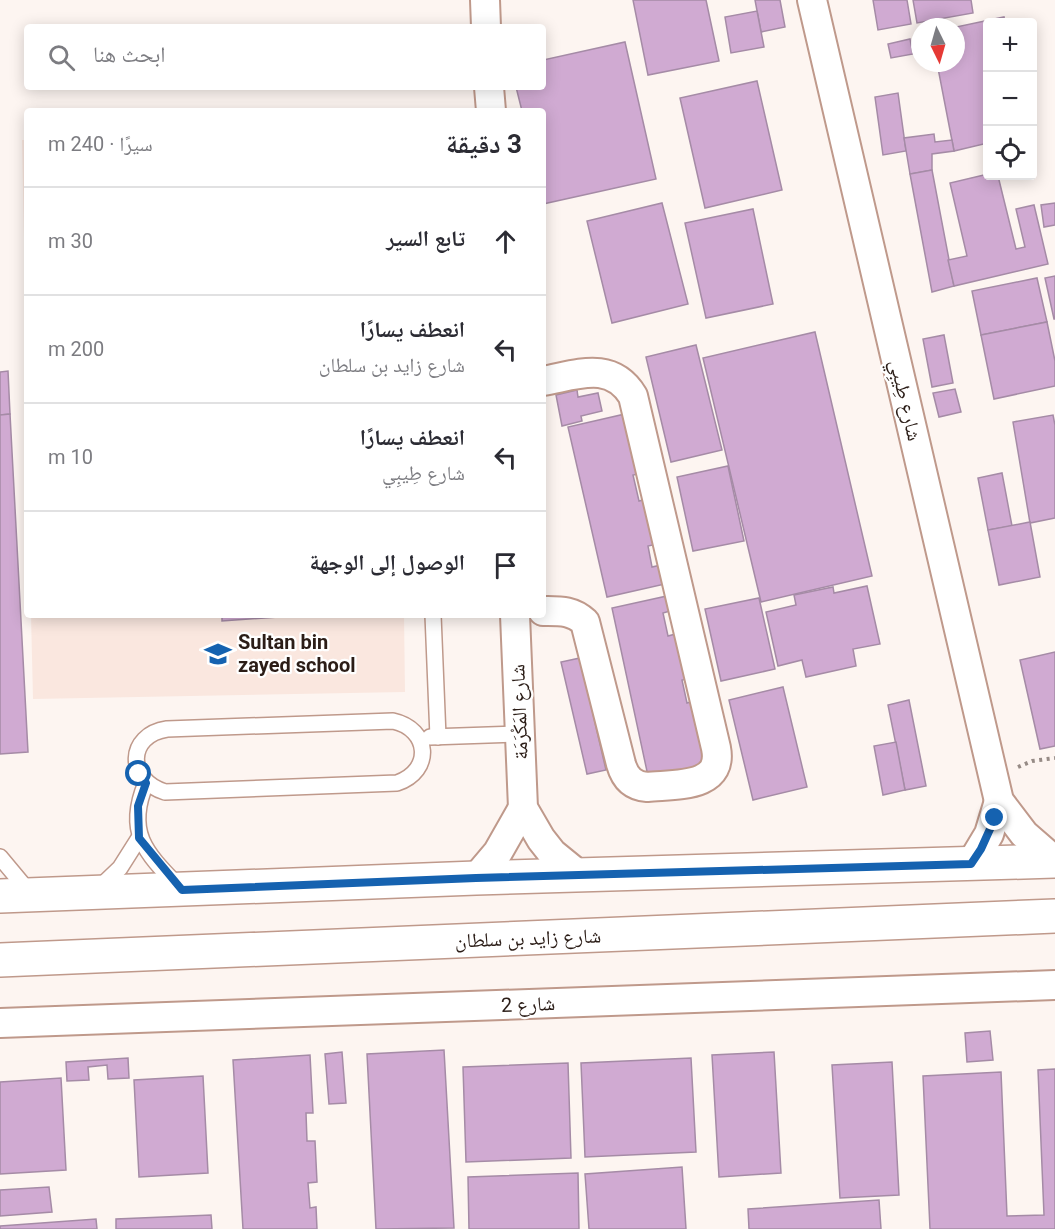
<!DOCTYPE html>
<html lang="ar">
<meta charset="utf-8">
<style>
:root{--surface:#fff;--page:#f2f2f3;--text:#2b2b33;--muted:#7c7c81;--line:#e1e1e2}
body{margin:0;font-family:Roboto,"Noto Naskh Arabic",sans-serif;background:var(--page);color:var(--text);direction:rtl}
.controls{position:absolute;right:18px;top:18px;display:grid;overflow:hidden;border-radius:6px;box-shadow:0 3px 15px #0003}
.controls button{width:54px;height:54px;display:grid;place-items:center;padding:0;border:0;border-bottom:2px solid var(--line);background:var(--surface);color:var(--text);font:30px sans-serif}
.compass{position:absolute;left:911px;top:18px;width:54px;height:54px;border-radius:50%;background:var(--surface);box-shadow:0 3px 15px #0003;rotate:175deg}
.stop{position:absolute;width:18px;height:18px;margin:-14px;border:4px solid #1562b0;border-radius:50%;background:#fff}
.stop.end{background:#1562b0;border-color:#fff;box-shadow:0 2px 6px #0008}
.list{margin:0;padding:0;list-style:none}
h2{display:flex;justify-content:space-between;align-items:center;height:78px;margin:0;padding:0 24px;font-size:26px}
h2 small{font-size:20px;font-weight:400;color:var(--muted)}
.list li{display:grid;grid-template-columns:39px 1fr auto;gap:18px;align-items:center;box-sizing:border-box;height:108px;padding:0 24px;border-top:2px solid var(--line)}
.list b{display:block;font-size:22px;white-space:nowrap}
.list p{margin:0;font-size:20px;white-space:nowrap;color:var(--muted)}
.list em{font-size:20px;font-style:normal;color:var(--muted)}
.icon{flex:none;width:33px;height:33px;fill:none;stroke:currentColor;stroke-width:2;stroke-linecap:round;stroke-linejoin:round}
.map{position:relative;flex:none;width:1055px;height:1229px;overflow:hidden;direction:ltr}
.search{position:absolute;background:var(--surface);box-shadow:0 3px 15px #0003;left:24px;top:24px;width:522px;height:66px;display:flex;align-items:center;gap:15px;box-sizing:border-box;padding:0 21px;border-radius:6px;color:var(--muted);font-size:22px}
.panel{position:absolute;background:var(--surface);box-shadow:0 3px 15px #0003;left:24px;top:108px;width:522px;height:510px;border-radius:6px;direction:rtl}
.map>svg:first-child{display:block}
</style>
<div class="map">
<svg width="1055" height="1229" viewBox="0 0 1055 1229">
<rect width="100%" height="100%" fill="#fdf5f1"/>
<g fill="#fae7df">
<path d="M22 140H27V384Z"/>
<path d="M31 615H404L405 692 33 699Z"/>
</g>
<g fill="#d0aad2" stroke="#a58ba6" stroke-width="1.5">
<path d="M633 0H706L719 61 648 75Z"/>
<path d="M755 0H780L785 27 761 32Z"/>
<path d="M873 0H907L911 24 878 30Z"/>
<path d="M913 0H971L973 13 917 23Z"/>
<path d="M757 11 764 47 731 53 725 17Z"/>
<path d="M1004 17 1005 22H988V143L954 151 937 63H956V27Z"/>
<path d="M910 39 913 54 891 58 888 44Z"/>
<path d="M625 42 656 179 543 204V111H522L516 87H543V60Z"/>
<path d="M757 81 782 190 705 208 680 98Z"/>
<path d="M898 93 906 151 883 155 875 97Z"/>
<path d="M934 134 935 142 952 140 954 151 932 154V170L910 174 904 138Z"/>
<path d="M932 170 954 286 932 292 910 174Z"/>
<path d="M988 174 998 176 1016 249 1025 247 1016 209 1034 205 1048 264 954 286 948 260 967 256 950 183Z"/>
<path d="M662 203 688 304 612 323 587 221Z"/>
<path d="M1055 203V225L1044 227 1041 205Z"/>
<path d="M753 209 773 304 706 318 685 223Z"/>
<path d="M1055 276V319H1054L1045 278Z"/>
<path d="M1037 278 1047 322 981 335 972 291Z"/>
<path d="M1047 322 1055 361V386L994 399 981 335Z"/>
<path d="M815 332 872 576 761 602 703 358Z"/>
<path d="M944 335 953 383 932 387 923 339Z"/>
<path d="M696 345 722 450 671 462 646 357Z"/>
<path d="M8 371 10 414 0 415V372Z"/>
<path d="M955 389 961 412 939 417 933 393Z"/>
<path d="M577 390 578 397 598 393 602 411 581 416 582 421 562 426 556 395Z"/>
<path d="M10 414 28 752 0 754V415Z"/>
<path d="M625 414 639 474 633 475 639 501 647 499 657 544 648 546 652 567 661 565 665 584 607 597 568 427Z"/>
<path d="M1053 415 1055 425V518L1030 523 1013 422Z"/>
<path d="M728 466 744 541 693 551 677 477Z"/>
<path d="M1002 473 1012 526 988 530 978 478Z"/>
<path d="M1030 522 1040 577 999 585 988 530Z"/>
<path d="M867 586 880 644 853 649 856 666 806 677 802 660 778 666 766 612 796 605 794 595 833 587 834 593Z"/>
<path d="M667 596 670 611 663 613 668 636 679 633 688 679 682 680 687 703 694 701 709 766 648 776 612 608Z"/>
<path d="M759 598 775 669 721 681 705 609Z"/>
<path d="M222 615H307L222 621Z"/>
<path d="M1055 652V746L1040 749 1020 660Z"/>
<path d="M580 658 606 770 587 774 561 662Z"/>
<path d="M783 687 807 787 753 800 729 700Z"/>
<path d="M909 700 926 786 905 790 888 705Z"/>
<path d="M896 742 905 790 883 795 874 746Z"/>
<path d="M990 1031 993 1060 967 1062 965 1033Z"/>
<path d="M444 1050 454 1228 376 1229 367 1054Z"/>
<path d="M342 1052 346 1103 329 1104 325 1054Z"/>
<path d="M774 1052 781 1173 719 1177 712 1055Z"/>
<path d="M310 1055 313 1113H306L307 1141H315L317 1182 308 1183 310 1208 316 1207 317 1229H243L233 1060Z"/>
<path d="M128 1058 129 1078 108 1079 107 1065 88 1067 89 1080 67 1081 66 1062Z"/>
<path d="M691 1058 696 1152 585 1157 581 1063Z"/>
<path d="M892 1062 899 1195 840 1198 832 1065Z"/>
<path d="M568 1063 571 1158 466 1162 463 1067Z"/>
<path d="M1055 1069V1229H930L923 1076 1001 1072 1007 1216 1044 1215 1038 1070Z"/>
<path d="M203 1076 208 1173 139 1177 134 1080Z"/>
<path d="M61 1078 66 1170 0 1174V1082Z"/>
<path d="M682 1167 686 1229H589L585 1174Z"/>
<path d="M578 1173 579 1229H469L468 1177Z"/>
<path d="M49 1187 52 1212 0 1216V1190Z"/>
<path d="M879 1200 881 1229H749L748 1209Z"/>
<path d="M211 1215 212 1229H116V1219Z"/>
<path d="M96 1219 97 1229H0V1226Z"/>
</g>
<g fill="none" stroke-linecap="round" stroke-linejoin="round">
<defs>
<g id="lane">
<path d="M433 615 438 737"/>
<path d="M393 721C430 729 433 771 397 783L165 792C126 780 127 735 167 729Z"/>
<path d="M430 737 520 734"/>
<path d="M146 783C125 833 146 853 180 888"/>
<path d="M0 857 30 893"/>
<path d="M98 889 120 868 139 838"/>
</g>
<g id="street">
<path d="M485 0 486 27"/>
<path d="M812 0 999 801 1024 834 1055 861"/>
<path d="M489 87 491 111"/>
<path d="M543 381C577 375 611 360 633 396L716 748C724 789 674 784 647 787 633 786 625 778 621 764L585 622C572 610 560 611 543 611"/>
<path d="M515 615 523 808 541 839 552 853 579 875"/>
<path d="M971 864 989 834 999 801"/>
<path d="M476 878 498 852 523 808"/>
<path d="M0 1023 1055 985"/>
</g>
<g id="secondary">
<path d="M0 896 476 878 1055 861"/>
<path d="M0 960 1055 916"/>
</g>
</defs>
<use href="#lane" stroke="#bf998b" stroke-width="18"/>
<use href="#street" stroke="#bf998b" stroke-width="32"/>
<use href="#secondary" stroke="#bf998b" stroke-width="36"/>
<path stroke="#968b86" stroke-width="4" stroke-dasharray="3 4.5" stroke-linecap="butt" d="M1018 767 1032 761 1055 758"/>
<use href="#lane" stroke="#fff" stroke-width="15"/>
<use href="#street" stroke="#fff" stroke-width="28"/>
<use href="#secondary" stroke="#fff" stroke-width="33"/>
</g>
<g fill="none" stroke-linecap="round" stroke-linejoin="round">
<path stroke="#1562b0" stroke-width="8" d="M139 774 146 783 138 806 139 838 182 890 476 878 971 864 981 849 995 818"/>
</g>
<defs>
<symbol id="school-bare" viewBox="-9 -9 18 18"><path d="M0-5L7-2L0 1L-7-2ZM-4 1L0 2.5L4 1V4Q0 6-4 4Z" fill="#1562b0" stroke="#fff" stroke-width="2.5" paint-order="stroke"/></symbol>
</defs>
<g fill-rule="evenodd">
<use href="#school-bare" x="199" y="635" width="38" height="38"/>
</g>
<g text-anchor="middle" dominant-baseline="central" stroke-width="4.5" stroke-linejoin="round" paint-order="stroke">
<g font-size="20" fill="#2b1d17" stroke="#fff">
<text transform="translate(906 400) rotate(77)">شارع طِيبِي</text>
<text transform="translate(519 712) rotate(-92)">شارع المَكْرَمَة</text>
<text transform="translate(528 938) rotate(-2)">شارع زايد بن سلطان</text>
<text transform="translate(528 1004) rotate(-2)">شارع 2</text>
</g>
<g font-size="20" font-weight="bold" fill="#2b1d17" stroke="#fff" text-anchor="start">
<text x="238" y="642">Sultan bin<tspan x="238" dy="23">zayed school</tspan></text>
</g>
</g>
</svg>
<div class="controls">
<button>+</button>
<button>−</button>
<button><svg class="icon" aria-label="locate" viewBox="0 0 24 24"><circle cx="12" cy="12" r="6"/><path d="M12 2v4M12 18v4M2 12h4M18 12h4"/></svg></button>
</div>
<svg class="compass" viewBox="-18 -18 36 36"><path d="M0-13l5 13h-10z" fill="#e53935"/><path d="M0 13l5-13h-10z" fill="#7c7c81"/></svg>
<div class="stop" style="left:139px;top:774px"></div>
<div class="stop end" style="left:995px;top:818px"></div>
<div class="search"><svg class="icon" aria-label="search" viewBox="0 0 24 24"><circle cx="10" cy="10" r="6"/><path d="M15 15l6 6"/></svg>ابحث هنا</div>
<section class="panel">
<h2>3 دقيقة<small>سيرًا · 240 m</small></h2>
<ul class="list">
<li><svg class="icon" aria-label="ahead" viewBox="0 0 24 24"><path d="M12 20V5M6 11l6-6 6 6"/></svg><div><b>تابع السير</b></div><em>30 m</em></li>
<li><svg class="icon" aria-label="left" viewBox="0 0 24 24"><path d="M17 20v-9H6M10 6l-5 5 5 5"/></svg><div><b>انعطف يسارًا</b><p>شارع زايد بن سلطان</p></div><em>200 m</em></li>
<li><svg class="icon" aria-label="left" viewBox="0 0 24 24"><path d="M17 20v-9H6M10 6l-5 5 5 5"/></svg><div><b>انعطف يسارًا</b><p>شارع طِيبِي</p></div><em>10 m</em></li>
<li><svg class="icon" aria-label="arrive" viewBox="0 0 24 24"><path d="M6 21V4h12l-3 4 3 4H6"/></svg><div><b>الوصول إلى الوجهة</b></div></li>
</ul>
</section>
</div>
